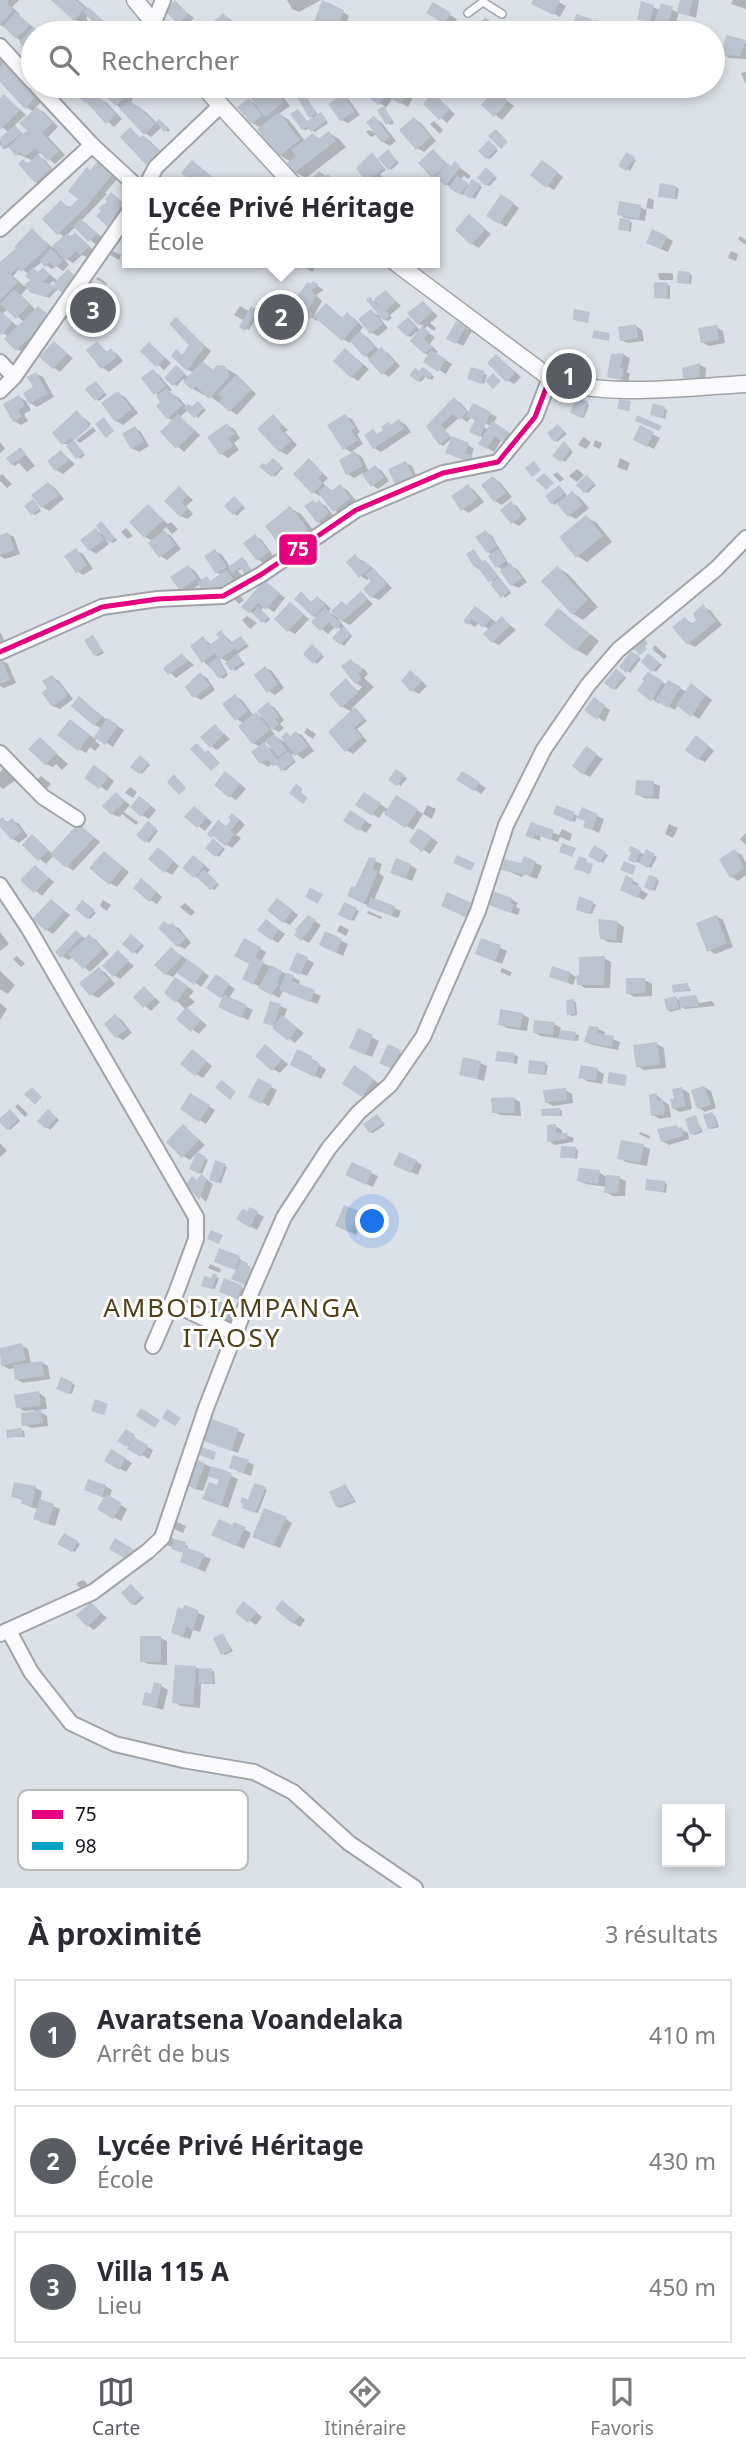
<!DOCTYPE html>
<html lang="fr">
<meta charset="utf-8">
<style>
:root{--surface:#fff;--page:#f7f7f7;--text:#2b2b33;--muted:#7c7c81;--line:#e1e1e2;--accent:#595c62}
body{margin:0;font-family:"Noto Sans",sans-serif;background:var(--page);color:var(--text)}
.controls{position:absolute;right:21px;bottom:21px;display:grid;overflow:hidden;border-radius:0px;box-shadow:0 4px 10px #0003}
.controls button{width:63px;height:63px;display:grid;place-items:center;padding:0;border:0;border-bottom:2px solid var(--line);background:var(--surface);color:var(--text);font:35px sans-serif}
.you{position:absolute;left:373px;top:1222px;width:24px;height:24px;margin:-18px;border:5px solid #fff;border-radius:50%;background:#1a73e8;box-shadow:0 0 0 10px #1a73e833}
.badge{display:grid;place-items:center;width:46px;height:46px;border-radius:50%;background:var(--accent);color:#fff;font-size:23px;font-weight:700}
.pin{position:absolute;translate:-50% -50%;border:4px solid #fff;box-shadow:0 2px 7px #0006}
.popup{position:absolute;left:122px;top:177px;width:318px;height:91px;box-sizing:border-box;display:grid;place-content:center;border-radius:0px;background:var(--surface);filter:drop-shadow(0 2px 5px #0005);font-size:23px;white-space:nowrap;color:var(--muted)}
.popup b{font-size:26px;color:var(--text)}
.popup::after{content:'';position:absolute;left:50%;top:100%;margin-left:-14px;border:14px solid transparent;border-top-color:var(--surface)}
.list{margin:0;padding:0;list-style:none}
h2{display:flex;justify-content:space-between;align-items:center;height:91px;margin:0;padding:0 28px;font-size:30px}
h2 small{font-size:23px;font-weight:400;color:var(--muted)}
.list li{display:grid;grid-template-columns:46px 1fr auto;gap:21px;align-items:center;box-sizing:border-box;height:112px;margin:0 14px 14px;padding:0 14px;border:2px solid var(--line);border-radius:0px}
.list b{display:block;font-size:26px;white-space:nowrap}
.list p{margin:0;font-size:23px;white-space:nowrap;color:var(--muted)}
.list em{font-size:23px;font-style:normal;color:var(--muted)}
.icon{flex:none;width:38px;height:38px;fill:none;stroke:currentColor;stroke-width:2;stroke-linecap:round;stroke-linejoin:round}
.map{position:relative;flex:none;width:746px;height:1888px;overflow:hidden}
.search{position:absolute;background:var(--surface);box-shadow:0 4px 10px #0003;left:21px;right:21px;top:21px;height:77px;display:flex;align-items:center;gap:18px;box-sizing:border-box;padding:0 24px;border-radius:38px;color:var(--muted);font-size:26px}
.sheet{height:469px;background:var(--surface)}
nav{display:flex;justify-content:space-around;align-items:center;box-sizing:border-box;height:98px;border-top:2px solid var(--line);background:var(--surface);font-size:19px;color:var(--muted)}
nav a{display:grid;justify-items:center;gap:4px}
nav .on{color:var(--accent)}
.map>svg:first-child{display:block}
</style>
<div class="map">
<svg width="746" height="1888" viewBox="0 0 746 1888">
<rect width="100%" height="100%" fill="#dce1e8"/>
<g fill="#0003" fill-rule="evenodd">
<path d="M0 0H19L12 7 20 14 19 16 41 33H33V53L7 28 0 25Z"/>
<path d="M53 0H78L113 31 110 33H90L88 31 97 23 88 15 86 18 88 21 83 26Z"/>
<path d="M287 0H321L299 12 292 9Z"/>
<path d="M535 0H555L566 6 560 17 534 3Z"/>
<path d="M682 0H699L696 18 679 12 675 27 658 20 656 25 639 18 643 3 660 10 662 5 679 13Z"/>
<path d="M733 0H746V9L731 4Z"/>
<path d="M175 3 194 18 185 27 191 33H180L177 30 183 25 179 23Z"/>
<path d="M433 5 457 19 452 27 428 13Z"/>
<path d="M343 12 349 16 343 33 316 22Z"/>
<path d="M223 15 230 19 242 32 226 33 216 22Z"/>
<path d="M485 19 500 30 498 33H474Z"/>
<path d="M591 21 623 32 624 28 637 33 572 32Z"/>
<path d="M675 28 684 29 686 33H674Z"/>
<path d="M728 38 746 43V59L729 58 723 54Z"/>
<path d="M0 54 11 63 8 67 44 99 35 108 44 112 58 127 48 137 65 155 55 164 41 152 37 155 45 160 56 173 42 185 36 182 24 161 29 164 34 161 17 154 10 146 5 149 0 145V141L9 132 0 126V100L4 96 26 115 14 126 24 135 29 131 34 112 26 107 0 80Z"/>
<path d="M746 72V85L741 73Z"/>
<path d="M69 86H119L133 99 130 102 145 111 157 123 160 121 162 122 170 130 168 132 162 127 151 137 145 133 105 93 99 98 107 103 122 119 114 127Z"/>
<path d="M141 86H156L150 92Z"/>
<path d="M242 86H272L276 88 290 106 279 114 289 120 305 141 313 135 321 139 329 133 339 139 346 147 306 178 295 172 289 164 291 162 280 155 261 128 252 123 249 100 259 106Z"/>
<path d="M375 86H410L417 90 408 107 393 98 385 109 394 123 390 125 380 111 386 107 368 95Z"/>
<path d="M503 86H519L514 92Z"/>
<path d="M541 86H586L582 97 562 88 560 95Z"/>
<path d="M495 91 514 106 502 120 483 105Z"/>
<path d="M304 95 319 116H324L328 123 315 132 309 128 306 130 303 129 298 111 308 123 314 119 310 116Z"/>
<path d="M434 95 455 114 447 123 425 104Z"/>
<path d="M343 96 349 100 360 115 348 123 341 120Z"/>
<path d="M374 118 381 122 396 141 390 146 383 142Z"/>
<path d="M414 119 421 123 436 141 424 152 417 148Z"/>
<path d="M434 121 443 130 440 134 430 124Z"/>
<path d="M131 130 142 139 144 137 150 141 168 159 150 166Z"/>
<path d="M369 130 377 134 371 137 366 132Z"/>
<path d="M491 144 498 151 490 159 487 158Z"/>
<path d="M433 151 450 166 455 164 471 176 468 179 464 176 460 180 470 186 473 181 482 187 475 199 465 193 463 195 433 176Z"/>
<path d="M388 152 399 163 391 170 381 159 378 161 386 170 380 174 383 178 377 182 368 181 378 160Z"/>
<path d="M627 155 636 160 630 171 620 165Z"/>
<path d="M101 160 121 175 105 193 107 194 81 221 103 238 96 245 76 226 67 235 71 237 75 234 81 238 95 252 88 258 82 255 73 263 63 257 69 265 63 271 56 266 52 269 42 262 33 269 39 273 43 269 58 281 68 271 80 281 66 294 53 281 48 286 58 289 49 298 28 287 21 295 36 310 38 308 45 312 55 322 24 353 17 349 9 337 0 331V266L7 270V259L33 231 53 248 65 237 58 233 61 202 71 208 80 199 91 171ZM20 268 29 274 32 280 25 287 13 276ZM8 309 24 322 19 327 2 314Z"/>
<path d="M549 166 563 177 554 190 547 186Z"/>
<path d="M489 171 497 178 490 186 487 185Z"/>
<path d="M676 187 679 189 677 199 663 197Z"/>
<path d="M112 194 127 206V212L116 231 110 227Z"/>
<path d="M648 198 654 200 653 209 647 208 645 221 625 218 618 214 640 207 646 210Z"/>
<path d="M508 200 519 208 506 227 500 223Z"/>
<path d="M470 217 491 234 479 248 472 244Z"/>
<path d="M630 221 632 223 631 232 620 229Z"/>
<path d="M740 236 746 240V245L738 239Z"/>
<path d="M124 237 127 239V245L121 242Z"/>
<path d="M666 237 673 241 668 252 654 246Z"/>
<path d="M435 249 440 255 435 260Z"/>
<path d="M113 251 121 255 119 260 110 255Z"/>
<path d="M731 251 738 254 736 261 728 258Z"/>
<path d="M298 263H320L312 272Z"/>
<path d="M658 273H670L673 274V280H661L659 279Z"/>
<path d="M689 274 692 275 691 284 679 282Z"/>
<path d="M98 277 107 283 106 285 96 279Z"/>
<path d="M92 282 103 289 100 294 89 287Z"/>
<path d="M313 283 324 290 316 295 322 301 313 317 326 306 344 319 348 315 354 318 363 327 359 333 367 337 380 351 381 350 388 353 400 366 389 377 383 373 352 341 350 343 343 339 319 318 317 321 311 317 294 302Z"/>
<path d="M667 285 670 286V299L655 297Z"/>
<path d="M386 292 401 306 390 315 392 318 388 321 379 317 388 328 378 336 372 333 371 311 382 317 371 299 374 302Z"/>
<path d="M93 294 114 314 100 330 97 328Z"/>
<path d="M423 303 438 316 430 323 436 328 434 331 427 326 424 330 435 337 430 344 438 352 435 354 452 364 446 374 426 362 430 356 425 353 418 334 416 332 411 337 408 336 410 321 420 330 424 326 419 324Z"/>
<path d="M240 306 250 312 252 309 259 313 249 330 241 326 245 321 234 315Z"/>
<path d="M457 323 472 331 463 346 448 338Z"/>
<path d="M636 326 642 330 644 341 628 343 621 340Z"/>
<path d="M716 327 723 331 725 343 709 346 702 342Z"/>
<path d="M189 332 211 351 202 363 215 371 225 368 236 374 256 394 237 415 205 393 204 395 193 389 183 379 177 386 167 378 179 369 189 378 194 373 188 370 176 351 184 356 191 345Z"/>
<path d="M54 343 73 358 60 372 54 368Z"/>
<path d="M97 343 108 353 111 350 117 354 123 361 109 372 103 368 89 350Z"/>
<path d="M150 344 171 363 164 370 143 351Z"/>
<path d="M346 350 369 369 358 381 352 377Z"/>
<path d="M612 355H624L630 358 627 372 630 374 628 382 609 376Z"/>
<path d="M497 356 521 377 514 384 507 380Z"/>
<path d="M700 365 706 368 705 384 685 377Z"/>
<path d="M472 369 487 375 484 384 472 379Z"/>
<path d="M426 370 434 377 432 380 426 376 421 382 419 381 420 373Z"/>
<path d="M153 371 159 375 172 390 169 392 179 398 187 407 201 405 206 410 198 418 188 410 180 417 200 435 184 452 162 432 174 421 168 418 159 396 143 378Z"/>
<path d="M36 374 43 377 54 397 37 407 30 403 35 388Z"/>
<path d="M96 383 107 395 99 401 96 399Z"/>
<path d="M118 393 125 397 138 413 123 425 116 421Z"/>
<path d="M19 397 26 401 31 410 24 414 28 421 21 425 14 421Z"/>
<path d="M454 399 461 403 469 413 474 405 497 417 493 424 515 437 511 444 502 439 494 452 480 443 484 438 472 432 476 423 489 430 491 426 472 417 467 422 460 417 445 430 452 438 443 446 440 444 432 435Z"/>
<path d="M587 403 589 405 584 418 574 414Z"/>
<path d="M654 406 667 410 665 419 652 414Z"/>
<path d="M77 412 91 424 74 438V442L85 455 80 459 67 444H63L68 432 62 424Z"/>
<path d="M273 416 288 430 285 432 297 445 287 455 280 451Z"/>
<path d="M345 416 352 419 360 432 357 434 363 444 352 451 362 457 369 472 376 467 382 471 389 481 378 489 372 485 363 473 354 478 348 474 354 454 344 448Z"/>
<path d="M399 421 406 425 411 432 381 452 374 448 366 435 373 431 378 436 385 431 388 424 392 426Z"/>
<path d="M227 425 234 429 240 438 234 443 239 450 228 458 222 454 210 437Z"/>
<path d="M93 427 96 431 80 443 76 440Z"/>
<path d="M135 428 141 432 149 446 139 452 132 448Z"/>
<path d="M561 428 567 434 557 442 555 440Z"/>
<path d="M641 428 660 438 654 449 635 439Z"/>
<path d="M583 437 591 442 586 449 578 445Z"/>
<path d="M595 440 602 443 600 449 593 446Z"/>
<path d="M0 442 5 449 0 453Z"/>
<path d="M468 445 474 449 471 457 478 461 476 465 454 456Z"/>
<path d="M566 445 573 452 565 462 555 455Z"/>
<path d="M21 449 35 466 27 472 19 463 15 466 12 464Z"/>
<path d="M61 452 75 464 63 474 56 470Z"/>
<path d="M620 458 630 463 627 471 617 467Z"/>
<path d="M309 461 328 478 323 483 328 488 333 491 340 486 347 490 357 502 341 514 334 510 322 494 320 496 313 492Z"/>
<path d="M276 462 283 468 275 477 267 467Z"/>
<path d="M406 463 412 466 418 480 403 487 396 483Z"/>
<path d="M577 469 584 475 577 482 569 476Z"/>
<path d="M557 472 564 479 560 482 553 475Z"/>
<path d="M2 474 12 484 7 488 0 481V476Z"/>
<path d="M493 478 500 482 512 497 502 505 495 501Z"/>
<path d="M589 479 596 485 588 493 585 492Z"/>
<path d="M49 484 55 488 64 499 49 511 36 503 41 511 35 515 32 514 33 501 42 506Z"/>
<path d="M468 486 474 490 484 502 469 513 462 509Z"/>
<path d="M180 489 193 500 186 506 193 514 188 519 181 516Z"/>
<path d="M562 489 568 497 573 493 579 497 589 508 576 519 569 515 558 502 555 505 552 503Z"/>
<path d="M237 500 245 508 237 516 226 506Z"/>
<path d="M320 503 326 506 335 518 325 526 318 522 317 504Z"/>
<path d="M511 503 517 506 527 519 519 526 512 522Z"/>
<path d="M148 506 168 524 171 522 178 529 172 534 166 527 162 531 171 536 181 549 167 560 160 556 153 541 145 537 131 522Z"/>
<path d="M290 508 301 514 317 535 294 553 283 547Z"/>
<path d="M586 517 597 523 612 542 587 562 577 556Z"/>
<path d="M102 523 117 540 113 543 105 539 109 544 96 554 90 550 96 530 105 536Z"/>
<path d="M126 528 133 536 128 539 121 532Z"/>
<path d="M486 532 492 536 510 566 517 569 527 582 519 588 512 585 503 570 498 567 490 557 493 555 488 552Z"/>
<path d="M8 534 14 537 20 554 5 559 0 556V536Z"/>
<path d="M255 536 262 540 274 557 265 564 259 560 246 543Z"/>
<path d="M76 550 83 554 93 569 83 575 77 571Z"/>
<path d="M215 551 222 555 230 567 242 559 245 560 254 574 243 568 238 571 246 579 242 582 235 579 239 584 226 594 218 588 209 594 200 584 188 593 181 589 188 567 195 571 202 581 207 578 212 583 222 575 218 573Z"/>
<path d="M474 551 484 564 488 563 511 593 505 598 494 583 475 566Z"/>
<path d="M355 556 372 567 392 588 379 600 372 597 374 581 370 577 367 580 361 576Z"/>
<path d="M558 568 568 574 598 607 583 620 573 614Z"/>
<path d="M271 587 285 598 274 612 265 606 261 610 270 619 266 623 244 607Z"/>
<path d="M361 593 373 604 350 625 338 619 352 636 344 646 335 638 342 630 336 626 328 634 313 622 317 618 314 616 301 594 313 603 318 598 324 602 331 609 324 615 326 618 331 613 339 618 343 603 347 606Z"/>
<path d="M238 594 244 600 239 604 233 598Z"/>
<path d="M290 604 309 619 295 634 288 630Z"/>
<path d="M703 607 710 610 722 625 695 647 688 643 685 619 693 624 698 620Z"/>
<path d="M559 610 599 641 587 656 577 650Z"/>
<path d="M482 612 497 623 502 618 516 630 499 645 493 642 490 630 479 623 475 627 466 621Z"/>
<path d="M247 616 257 623 250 629 242 620Z"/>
<path d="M0 632 5 642 0 644Z"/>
<path d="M221 632 233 643 241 638 249 646 236 655 245 664 235 671 229 663 218 656 228 675 223 679 203 661V638L212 645 222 638Z"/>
<path d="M93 637 104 653 98 656 95 655Z"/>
<path d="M655 645 667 656 664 659 653 650 654 648 652 649Z"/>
<path d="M315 648 324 657 317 664 314 662Z"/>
<path d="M632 653 641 659 630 673 622 667Z"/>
<path d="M182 655 194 665 176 678 165 668Z"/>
<path d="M651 657 662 665 656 672 653 670Z"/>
<path d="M1 660 8 664 16 683 4 688 0 686Z"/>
<path d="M351 661 365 670 368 674 364 678 374 687 352 708 367 721 357 729 367 741 353 754 346 750 352 712 343 707 331 694 346 680 358 691 362 687 356 683Z"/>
<path d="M265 668 272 671 284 688 275 695 269 691Z"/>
<path d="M619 671 626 678 616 690 607 683Z"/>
<path d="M200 674 207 678 215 690 201 700 194 696Z"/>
<path d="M648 674 667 685 669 682 687 692 698 689 712 700 699 719 678 705 675 710 660 701 659 704 640 690Z"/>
<path d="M417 676 427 686 419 694 412 690Z"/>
<path d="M52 677 59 681 73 699 60 709 53 706 49 688Z"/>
<path d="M235 696 242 700 254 716 256 714 266 720 268 704 275 708 284 720 280 724 284 728 279 732 269 727 275 735 274 736 288 744 291 737 297 733 302 735 314 751 303 759 295 753 291 755 296 762 285 771 273 763 268 767 262 763 260 747 253 743 244 724 237 719ZM267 741 275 751 263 744Z"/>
<path d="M80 698 107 720 124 730 113 747 98 737 95 741 100 745 95 751 90 747 86 753 79 749 77 725 95 739 102 729 95 725Z"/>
<path d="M594 700 610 710 605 722 587 710Z"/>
<path d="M215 726 230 739 217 750 211 746Z"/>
<path d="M307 728 316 734 313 739 304 733Z"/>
<path d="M40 739 68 764 62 770 56 764 53 767 46 764Z"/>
<path d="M703 741 714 751 705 762 699 759Z"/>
<path d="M586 748 603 759 590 777 584 774Z"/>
<path d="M143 759 150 765 142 774 140 773Z"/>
<path d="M4 768 10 772 16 780 3 789 0 787V772Z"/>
<path d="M101 771 114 781 107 791 87 777Z"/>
<path d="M396 771 407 778 401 786 391 779Z"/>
<path d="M463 773 486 788 481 794 459 779Z"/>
<path d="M41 776 51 784 46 789 36 781Z"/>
<path d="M232 777 246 789 236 800 230 796Z"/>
<path d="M653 783 660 786 659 799 644 798 637 794Z"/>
<path d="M130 787 137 792 133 798 125 793Z"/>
<path d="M116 794 130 805 124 812 138 822 136 825 122 814 119 817 112 814Z"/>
<path d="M397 797 423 814 427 805 436 809 432 819 423 814 413 830 384 811 379 818 373 814 371 798 389 810Z"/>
<path d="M146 802 156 810 149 819 142 815Z"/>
<path d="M557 807 580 817 583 810 604 819 599 833 585 826 586 822 577 816 575 822 558 815Z"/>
<path d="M194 808 212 822 205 831 187 817Z"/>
<path d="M351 812 372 825 366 833 346 820Z"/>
<path d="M3 819 8 823 12 820 19 824 28 836 19 843 13 839 0 824Z"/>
<path d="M239 819 245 825 236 835 241 838 232 848 213 836Z"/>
<path d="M532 824 559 835 562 829 572 834 570 841 560 837 558 842 541 836 540 841 527 835Z"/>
<path d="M669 824 678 828 673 838 665 834Z"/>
<path d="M79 825 100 842 73 871 54 855 46 864 24 845 32 836 53 854Z"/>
<path d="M151 825 158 831 149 843 146 841Z"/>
<path d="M419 830 438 842 430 854 411 842Z"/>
<path d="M746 833V845L740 839Z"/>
<path d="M214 840 225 849 219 857 216 855Z"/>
<path d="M594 848 608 855 603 863 590 855Z"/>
<path d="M631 848 645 855 647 852 657 857 651 868 630 859 633 852Z"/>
<path d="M735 851 742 855 746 863V875L738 881 732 877 722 859Z"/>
<path d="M104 853 129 872 117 887 110 883Z"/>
<path d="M164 853 179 866 172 875 165 871Z"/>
<path d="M525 858 542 866 537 879 524 874 522 877 503 869 522 866Z"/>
<path d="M370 859 382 864 379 873 384 877 374 900 401 911 398 918 376 910 349 895 356 889Z"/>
<path d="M200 861 210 870 207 873 219 885 214 890 195 876Z"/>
<path d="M410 865 417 869 412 881 392 873Z"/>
<path d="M35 867 54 882 42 896 23 880Z"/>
<path d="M626 877 639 884 637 888 648 894 644 900 629 893Z"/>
<path d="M650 877 659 881 655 891 646 887Z"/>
<path d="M148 884 162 897 157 904 150 900Z"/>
<path d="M580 898 596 905 592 914 580 910Z"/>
<path d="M511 899 518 903 516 907 520 909 518 915 498 908Z"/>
<path d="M103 900 111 905 107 911 100 906Z"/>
<path d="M52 901 70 915 53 934 47 930Z"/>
<path d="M185 903 195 912 191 916 180 907Z"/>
<path d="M85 904 96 913 90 919 88 918Z"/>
<path d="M284 904 298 915 290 925 284 922Z"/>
<path d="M345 905 359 911 354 921 340 915Z"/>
<path d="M471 905 477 909 472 919 450 909Z"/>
<path d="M368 911 382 917 381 919 367 913Z"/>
<path d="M716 916 723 920 733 947 715 954 709 950Z"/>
<path d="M308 917 321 925 309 943 302 939Z"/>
<path d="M165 923 179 928 191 943 185 949 178 946Z"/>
<path d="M618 923 624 927 622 943 608 942 601 938Z"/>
<path d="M273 925 285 934 278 943 272 939Z"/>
<path d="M340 925 349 930 346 936 337 931Z"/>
<path d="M0 932 9 944 0 951Z"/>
<path d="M76 932 86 939 89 936 96 940 109 954 90 972 73 956 69 960 62 956Z"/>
<path d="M326 933 348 944 343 956 327 948Z"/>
<path d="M134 937 144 946 137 954 124 944Z"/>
<path d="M244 940 266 952 261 962 293 977 300 981 298 986 321 996 317 1004 284 990 279 998 251 982V963Z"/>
<path d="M482 940 507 951 502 964 484 957Z"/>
<path d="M118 953 134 966 120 979 114 975Z"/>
<path d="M178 953 209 976 201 987 179 970 173 977 166 974Z"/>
<path d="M17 956 25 964 21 967 13 959Z"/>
<path d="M604 958 611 962 610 988H585L579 984Z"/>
<path d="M307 959 314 963 307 976 295 971Z"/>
<path d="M502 968 512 972 510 976 500 972Z"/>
<path d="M99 969 106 973 115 984 98 998 91 994Z"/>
<path d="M0 971 15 985 8 994 0 989Z"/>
<path d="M570 973 576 977 573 985 551 976Z"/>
<path d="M223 980 235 989 229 998 253 1010 248 1020 227 1010 224 999 208 988Z"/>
<path d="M645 980 652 984V996L634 997 628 993Z"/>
<path d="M182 983 194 991 189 997 195 1002 186 1009 207 1025 199 1034 179 1019 186 1010 177 1001Z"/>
<path d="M688 985 691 991 674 992Z"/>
<path d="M144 988 160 1002 151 1011 135 997Z"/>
<path d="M696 997 699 1003 712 1001 715 1006 685 1009 680 1006 681 1009 671 1012 668 1010 676 998 681 1001Z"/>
<path d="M574 1001 576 1002 577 1015 572 1016 569 1014Z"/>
<path d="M0 1003 7 1009 0 1020Z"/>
<path d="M280 1006 287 1009 284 1018 304 1033 295 1043 276 1027 265 1022Z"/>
<path d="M522 1014 529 1018 527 1031 507 1028 500 1024Z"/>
<path d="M116 1016 122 1020 132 1033 123 1040 117 1037Z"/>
<path d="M554 1024 561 1028 560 1032 579 1035 578 1041 541 1036 534 1032Z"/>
<path d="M598 1029 605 1032 604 1036 620 1042 618 1050 593 1045 586 1042Z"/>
<path d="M359 1031 379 1041 372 1057 358 1051Z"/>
<path d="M657 1044 664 1048 666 1068 644 1070 637 1066Z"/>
<path d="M265 1046 288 1064 280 1073 273 1069Z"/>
<path d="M389 1047 407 1056 399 1072 388 1066Z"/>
<path d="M298 1052 318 1062 317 1064 326 1069 321 1079 299 1068Z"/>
<path d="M199 1055 212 1066 203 1078 196 1074Z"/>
<path d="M515 1055 518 1056 517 1064 497 1060Z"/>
<path d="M480 1063 487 1066 484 1081 461 1074Z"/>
<path d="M545 1064 548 1065 546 1075 530 1072Z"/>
<path d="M355 1068 380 1084 369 1099 345 1083Z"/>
<path d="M597 1070 604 1074 602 1084 587 1081 580 1077Z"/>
<path d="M259 1080 277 1090 269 1106 251 1096Z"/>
<path d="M704 1087 711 1091 716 1108 705 1112 699 1108Z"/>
<path d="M682 1089 689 1093 692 1109 680 1112 673 1108Z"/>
<path d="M565 1090 572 1094 573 1103 553 1106 546 1102Z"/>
<path d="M191 1095 215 1110 206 1124 182 1108Z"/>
<path d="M656 1095 669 1105 671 1117 660 1119 653 1115Z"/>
<path d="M513 1098 520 1102 521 1116 501 1115 494 1112Z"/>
<path d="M18 1104 28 1114 25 1117 15 1107Z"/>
<path d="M559 1109 562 1111V1116L544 1115Z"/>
<path d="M13 1113 20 1121 10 1130 8 1129Z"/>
<path d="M51 1113 59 1120 50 1130 40 1121Z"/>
<path d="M712 1114 715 1116 719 1127 712 1129 709 1128Z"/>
<path d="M378 1116 385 1125 373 1133 370 1132Z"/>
<path d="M695 1117 703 1132 695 1135 692 1134Z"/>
<path d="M184 1126 205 1145 190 1160 183 1156Z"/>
<path d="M555 1126 562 1130V1134L574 1138 573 1142 555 1145 549 1141Z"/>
<path d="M677 1127 688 1133 689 1139 669 1145 662 1141Z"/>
<path d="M640 1132 650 1136 649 1139 639 1134Z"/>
<path d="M0 1143 7 1151 0 1157Z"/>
<path d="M643 1146 650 1149 647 1166 626 1162 619 1158Z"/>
<path d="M575 1149 578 1150 577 1159 562 1157Z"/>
<path d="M197 1155 208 1160 202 1174 191 1169Z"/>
<path d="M416 1161 422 1165 418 1175 402 1168Z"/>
<path d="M225 1166 227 1167 221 1183 210 1180Z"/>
<path d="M599 1172 606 1177 619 1178 626 1181 625 1196H613L606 1192 607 1187 586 1184 579 1181Z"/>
<path d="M371 1173 378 1176 373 1187 354 1178Z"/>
<path d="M202 1176 213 1184 206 1202 188 1184 198 1181Z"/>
<path d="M665 1183 667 1184 666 1193 647 1189Z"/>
<path d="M250 1209 264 1217 257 1230 238 1219 249 1214Z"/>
<path d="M358 1213 365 1216 356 1235 344 1229Z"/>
<path d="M239 1258 258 1274 252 1288 240 1282 237 1270 223 1265Z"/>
<path d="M210 1264 221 1269 220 1273 208 1268Z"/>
<path d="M214 1276 219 1278 215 1289 206 1287 213 1281Z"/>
<path d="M241 1287 248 1291 243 1302 221 1292Z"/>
<path d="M231 1307 237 1311 232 1324 218 1318Z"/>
<path d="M21 1345 28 1349 31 1364 41 1362 48 1366 50 1379 23 1383 16 1379 15 1368 9 1369 2 1365 0 1350Z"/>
<path d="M62 1380 75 1385 72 1394 61 1390Z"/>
<path d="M39 1393 45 1397 47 1409 37 1410 47 1416 48 1426 31 1428 24 1424 35 1413V1410L24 1411 18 1407Z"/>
<path d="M216 1422 245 1434 238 1453 216 1444Z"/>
<path d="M21 1430 24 1431 25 1437H9Z"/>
<path d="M126 1431 136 1438 135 1440 153 1450 149 1459 120 1441Z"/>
<path d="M112 1451 132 1463 126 1472 107 1461Z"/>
<path d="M248 1462 254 1465 251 1476 237 1471Z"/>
<path d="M204 1464 238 1479 228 1508 204 1499 218 1487 220 1480 209 1475 203 1491 192 1488Z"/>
<path d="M105 1486 112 1490 109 1498 127 1509 121 1521 99 1509 105 1498 86 1490Z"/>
<path d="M346 1486 356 1502 340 1508 337 1506Z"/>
<path d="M35 1488 42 1491 40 1501 60 1509 55 1526 41 1522 38 1509 30 1507 23 1503 24 1501 13 1496Z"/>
<path d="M265 1489 267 1490 258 1513 247 1509 248 1503Z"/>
<path d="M286 1519 292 1523 280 1548 261 1540Z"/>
<path d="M175 1521 186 1526 183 1533 172 1528Z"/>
<path d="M235 1524 251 1533 244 1549 220 1538Z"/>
<path d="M65 1535 80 1544 75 1552 60 1544Z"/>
<path d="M170 1537 188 1546 187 1549 211 1559 205 1572 182 1562 185 1552 167 1545Z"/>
<path d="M82 1580 85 1581 89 1587 80 1588 76 1584Z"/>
<path d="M134 1588 144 1598 136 1605 133 1604Z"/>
<path d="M91 1604 107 1618 94 1630 88 1626Z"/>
<path d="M289 1606 305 1620 300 1627 294 1623Z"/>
<path d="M185 1607 205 1616 200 1632 193 1630 190 1639 179 1636Z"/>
<path d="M250 1607 262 1617 256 1625 237 1612Z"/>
<path d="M223 1635 233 1651 225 1655 222 1653Z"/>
<path d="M160 1638 167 1641V1665L148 1664 142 1661Z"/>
<path d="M196 1668 214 1671 215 1684H201L200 1708 181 1706 174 1702Z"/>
<path d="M161 1686 168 1690 163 1710 144 1704Z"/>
</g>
<g fill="#bcc4cf">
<path d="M0 0H9L7 3 14 10 0 25Z"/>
<path d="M51 0H76L85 8 74 21Z"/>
<path d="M175 0 188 14 178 24 165 11Z"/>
<path d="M322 0 344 10 336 31 314 22Z"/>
<path d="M533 0H559L560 1 553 15 531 4Z"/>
<path d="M680 0H692L689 16 677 13Z"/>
<path d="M641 1 654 5 650 23 637 19Z"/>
<path d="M433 2 451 13 444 24 426 13Z"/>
<path d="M661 3 673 7 668 24 655 20Z"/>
<path d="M89 7 111 28 106 33H88L86 31 94 23 83 12Z"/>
<path d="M16 12 30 25 16 39 3 26Z"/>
<path d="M223 13 237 28 230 33H224L213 22Z"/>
<path d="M576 14 592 19 586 33H570Z"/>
<path d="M485 17 495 25 489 33H472Z"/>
<path d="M596 20 619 28 617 33H591Z"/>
<path d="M33 27 40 33H33V56L19 42Z"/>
<path d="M726 35 746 40 740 56 721 55Z"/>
<path d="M4 63 15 74 18 70 38 94 25 109 0 82V67Z"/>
<path d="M66 86H118L127 95 116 106 98 89 95 93 116 114 106 124 86 102 85 103Z"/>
<path d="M265 86H272L284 102 265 117 250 97Z"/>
<path d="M372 86H392L379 105 366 96Z"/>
<path d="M395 86H411L401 104 389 98Z"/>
<path d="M495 89 508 101 494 117 481 105Z"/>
<path d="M304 93 316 113 309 118 297 97Z"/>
<path d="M433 93 450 109 439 120 423 104Z"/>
<path d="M4 94 20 110 0 130V98Z"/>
<path d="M343 94 354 111 340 121 328 104Z"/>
<path d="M249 98 262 116 251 124 237 107Z"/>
<path d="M131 101 136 107 138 105 155 123 159 119 168 128 164 132 156 123 144 135 119 108Z"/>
<path d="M384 106 392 121 386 125 377 110Z"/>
<path d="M37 107 53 123 42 133 59 151 48 161 35 148 24 157 20 152 16 156 8 147 26 131 35 139 19 123Z"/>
<path d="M298 109 307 121 321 112 327 121 311 132 307 127 302 130 290 114Z"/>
<path d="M279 112 300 140 278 157 257 129Z"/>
<path d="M374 116 390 137 382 143 366 122Z"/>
<path d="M414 117 431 137 416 150 399 130Z"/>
<path d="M15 125 22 133 2 149 0 138Z"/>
<path d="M130 127 140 138 143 135 162 155 149 168 120 137Z"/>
<path d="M496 129 508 142 501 149 488 136Z"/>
<path d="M329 131 336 141 294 173 287 163 296 156 291 150 313 133 318 139Z"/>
<path d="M489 140 497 148 486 159 478 151Z"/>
<path d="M388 149 397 161 388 170 378 158Z"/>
<path d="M433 149 447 164 432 178 418 163Z"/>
<path d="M372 152 384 168 366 182 356 168Z"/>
<path d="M626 152 635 157 626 171 618 166Z"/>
<path d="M38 154 51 169 35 183 18 164 23 159 27 164Z"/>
<path d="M101 158 115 171 86 207 57 235 42 219 61 200 69 208 78 199 68 191 87 167 90 170Z"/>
<path d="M192 160 215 179 212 182H192L181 173Z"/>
<path d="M542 160 558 172 546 188 530 175Z"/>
<path d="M455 161 461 167 445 186 436 177 448 163 451 166Z"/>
<path d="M486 167 495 176 486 186 477 178Z"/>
<path d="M319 171 326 176 328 174 336 182H315L311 179Z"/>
<path d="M457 176 468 183 460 195 449 188Z"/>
<path d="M472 179 481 184 471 199 463 194Z"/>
<path d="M660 183 676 186 675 199 658 197Z"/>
<path d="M111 192 124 204 115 215 118 218 109 228 96 216 101 211 98 208 107 202 105 199Z"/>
<path d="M501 194 514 203 499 224 486 216Z"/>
<path d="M619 201 641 205 639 219 617 215Z"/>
<path d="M469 214 486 229 471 245 455 230Z"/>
<path d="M620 218 630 219 629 231 618 230Z"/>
<path d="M81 219 98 234 88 242 73 226Z"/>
<path d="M32 228 49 246 21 272 17 268 11 274 3 267 18 282 0 300V262L16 248 14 247Z"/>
<path d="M652 229 667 236 661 249 646 243Z"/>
<path d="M75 232 89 247 80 255 76 251 65 261 52 246 67 233 70 236Z"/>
<path d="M51 248 63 261 55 268 50 262 45 267 40 261Z"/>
<path d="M33 267 38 272 43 267 50 275 42 282 56 286 53 284 68 269 75 276 72 278 77 283 65 296 56 287 45 297 31 293 24 285 30 280 25 276Z"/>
<path d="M678 271 690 272 689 284 677 283Z"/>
<path d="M313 281 319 285 311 291 316 296 309 309 313 314 310 319 292 302 308 282 310 284Z"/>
<path d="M654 282 668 283 667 299 654 298Z"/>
<path d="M14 289 30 304 16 319 0 304Z"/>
<path d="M386 290 396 302 385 311 390 315 384 321 366 300 370 297 384 312 374 299Z"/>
<path d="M90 291 112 312 96 330 73 308Z"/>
<path d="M423 301 433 311 418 325 407 313Z"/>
<path d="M326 303 342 318 347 312 358 323 342 341 313 316Z"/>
<path d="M38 306 50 317 36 330 40 334 33 341 30 337 16 351 4 339Z"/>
<path d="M251 306 257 310 245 331 239 327Z"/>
<path d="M371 309 383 324 370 334 358 319Z"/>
<path d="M574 309 590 312 588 323 573 320Z"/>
<path d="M0 311 13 322 2 335 0 333Z"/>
<path d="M176 317 205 346 187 371 171 356 176 349 182 355 189 345 169 324Z"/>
<path d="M408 317 417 326 407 337 397 327Z"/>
<path d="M456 321 466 326 456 344 446 339Z"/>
<path d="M636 324 638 338 620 341 618 327Z"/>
<path d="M717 325 719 340 701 343 698 328Z"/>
<path d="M422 326 429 332 424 339 433 347 424 354 410 341Z"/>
<path d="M594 330 610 333 609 341 592 338Z"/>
<path d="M360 331 375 347 364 357 350 341Z"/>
<path d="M54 341 67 353 53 369 39 357Z"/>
<path d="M97 341 106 352 111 348 117 357 101 369 86 350Z"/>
<path d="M149 342 165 358 156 367 140 351Z"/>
<path d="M381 347 395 362 382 375 368 360Z"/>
<path d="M345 348 363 365 351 378 333 361Z"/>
<path d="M431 350 446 359 438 372 423 362Z"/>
<path d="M624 353 620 368 624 369 621 380 607 377 611 354Z"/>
<path d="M496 354 515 373 506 382 487 363Z"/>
<path d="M202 361 213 370 217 365 225 366 229 373V377L209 399 196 386 192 390 183 382Z"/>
<path d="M700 363 699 382 683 378 682 368Z"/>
<path d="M176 365 185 373 173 386 164 378Z"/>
<path d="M423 367 433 375 429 380 423 375 418 382 409 375 415 368 419 371Z"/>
<path d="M471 367 485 371 481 384 467 379Z"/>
<path d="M153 369 166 386 154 395 141 378Z"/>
<path d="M36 372 48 394 29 404 23 393 33 387 27 377Z"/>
<path d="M493 373 501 381 493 389 485 381Z"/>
<path d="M236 375 251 390 229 412 219 402 223 398 218 394Z"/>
<path d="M96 381 105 393 95 401 85 389Z"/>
<path d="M167 388 183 405 167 419 156 406 160 402 156 396Z"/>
<path d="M118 391 132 409 115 422 101 403Z"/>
<path d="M19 395 25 406 18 410 22 417 13 422 3 404Z"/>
<path d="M454 397 467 412 460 420 453 414 441 425 450 436 439 445 426 426Z"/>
<path d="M576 397 588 402 582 418 570 413Z"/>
<path d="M619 399 631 401 629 411 617 409Z"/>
<path d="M198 401 204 408 194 418 184 408 188 404 192 406Z"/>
<path d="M473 403 491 412 480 437 469 432 475 420 466 416Z"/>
<path d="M653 403 665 407 663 418 650 415Z"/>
<path d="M77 410 90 427 73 441 71 438 62 445 52 433Z"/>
<path d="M178 414 195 431 176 449 160 432Z"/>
<path d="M273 414 283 425 280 428 291 441 279 452 257 429Z"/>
<path d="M345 414 355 428 351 430 358 440 343 450 327 425Z"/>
<path d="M637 415 662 426 659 431 635 421Z"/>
<path d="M104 417 114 431 106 438 95 424Z"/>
<path d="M399 419 405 428 373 449 364 435 373 429 377 434 383 430 381 427 388 422 390 425Z"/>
<path d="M492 421 509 432 503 442 495 436 487 449 478 444Z"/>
<path d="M227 423 235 434 228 438 233 446 220 455 207 437Z"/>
<path d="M558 424 565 432 554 442 547 433Z"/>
<path d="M640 425 654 432 647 447 633 440Z"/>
<path d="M135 426 144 442 131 449 122 434Z"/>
<path d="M452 436 469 443 465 453 472 456 469 462 445 453Z"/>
<path d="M74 440 84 453 76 459 66 446Z"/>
<path d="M564 441 571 449 561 462 552 456Z"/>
<path d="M21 447 26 455 11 465 6 458Z"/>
<path d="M61 450 69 460 55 471 47 461Z"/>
<path d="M355 451 363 466 346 475 339 460Z"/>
<path d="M273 458 282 466 272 477 259 467 263 463 266 465Z"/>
<path d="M309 458 323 473 318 478 323 483 312 494 293 474Z"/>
<path d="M406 461 413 476 395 484 388 469Z"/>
<path d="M534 461 541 470 532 477 525 468Z"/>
<path d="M375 465 384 477 371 487 362 475Z"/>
<path d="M544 473 554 483 546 490 536 480Z"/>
<path d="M586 475 595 483 584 493 576 485Z"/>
<path d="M493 476 506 493 494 502 481 485Z"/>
<path d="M48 482 59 495 41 508 31 495Z"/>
<path d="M340 484 351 498 333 512 318 492 326 485 331 491Z"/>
<path d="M468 484 478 498 461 511 451 496Z"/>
<path d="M559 485 565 493 551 504 545 496Z"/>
<path d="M179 486 188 495 181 502 188 509 180 517 164 501Z"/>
<path d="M572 491 583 504 568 517 557 504Z"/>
<path d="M234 496 243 505 233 515 224 506Z"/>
<path d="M33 499 40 509 31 515 24 506Z"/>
<path d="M313 500 316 503 319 500 329 513 317 523 304 506Z"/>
<path d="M511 501 522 515 511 524 500 510Z"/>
<path d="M148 504 163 520 144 538 129 522Z"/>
<path d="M290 506 308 529 282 549 265 526Z"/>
<path d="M586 515 603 536 576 558 559 537Z"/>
<path d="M101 521 115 538 109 543 96 526Z"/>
<path d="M96 528 104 540 89 551 80 540Z"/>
<path d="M164 530 176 545 159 558 148 543Z"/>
<path d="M486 530 497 546 487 553 475 537Z"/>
<path d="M8 532 15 550 0 555V535Z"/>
<path d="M255 534 269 552 257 561 243 543Z"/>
<path d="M76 548 87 565 76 573 64 556Z"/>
<path d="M215 549 227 567 216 574 204 556Z"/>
<path d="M474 549 482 562 485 560 498 576 489 583 477 566 474 567 466 554Z"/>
<path d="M498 549 506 561 496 568 488 556Z"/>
<path d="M355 554 363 564 365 561 371 567 359 578 346 562Z"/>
<path d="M242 557 252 572 246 576 240 567 232 573 228 567Z"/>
<path d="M510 563 522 578 511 586 500 571Z"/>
<path d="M188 565 197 578 180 591 170 577Z"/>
<path d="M557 566 588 600 572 615 541 581Z"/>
<path d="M373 568 387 584 371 598 363 589 371 581 365 575Z"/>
<path d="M226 570 234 580 218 592 215 587 205 594 197 583 207 576 210 581Z"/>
<path d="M499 577 510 591 501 598 490 584Z"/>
<path d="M264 580 280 593 266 610 258 603 249 613 241 607Z"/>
<path d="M301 591 311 602 317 596 326 604 313 617 294 599Z"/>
<path d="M361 591 368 599 342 622 331 611 342 601 346 605Z"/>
<path d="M290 602 304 614 287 632 274 619Z"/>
<path d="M703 604 716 621 687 645 672 627 685 617 691 624 696 620 693 614Z"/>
<path d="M475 606 491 618 483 628 472 619 468 625 463 621Z"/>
<path d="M258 607 269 617 262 623 252 613Z"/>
<path d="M325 607 341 624 336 629 329 622 320 631 311 622Z"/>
<path d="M558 608 590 634 576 651 544 625Z"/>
<path d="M502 616 510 626 492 643 483 634Z"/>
<path d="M343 626 351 634 340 645 332 638Z"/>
<path d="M221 630 230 643 241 636 247 644 237 651 235 648 219 660 226 673 219 679 208 664 218 657 215 653 202 663 190 646 203 636 209 645 219 638 216 634Z"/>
<path d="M93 635 103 651 94 656 84 640Z"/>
<path d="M643 638 648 643 645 647 647 649 640 655 632 648Z"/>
<path d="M312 644 322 654 313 664 303 654Z"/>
<path d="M631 651 640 656 626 673 619 667Z"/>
<path d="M182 653 188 661 168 675 163 668Z"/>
<path d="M648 653 660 663 652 672 641 662Z"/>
<path d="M238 654 243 662 231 671 225 663Z"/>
<path d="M0 655 10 680 0 684Z"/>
<path d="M351 659 355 665 358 664 363 670 358 674 362 679 355 684 341 666Z"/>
<path d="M265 666 278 684 267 693 254 675Z"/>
<path d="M616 668 624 676 613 690 604 683Z"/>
<path d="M410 670 422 681 411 692 401 681Z"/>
<path d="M200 672 210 686 193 698 185 687Z"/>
<path d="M648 672 663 681 651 702 637 690 644 681 642 679Z"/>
<path d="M52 675 68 695 52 707 42 693 47 688 42 681Z"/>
<path d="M346 678 358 693 341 708 329 694Z"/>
<path d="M668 680 681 687 668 708 655 700Z"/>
<path d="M691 683 706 695 691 717 676 705Z"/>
<path d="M235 694 248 711 235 721 222 704Z"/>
<path d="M79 696 102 717 94 726 71 706Z"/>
<path d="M594 697 605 705 597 720 584 710Z"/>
<path d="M268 702 279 716 275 719 279 724 272 730 257 711Z"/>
<path d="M355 707 365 718 354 728 362 737 345 752 328 732Z"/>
<path d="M256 712 270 730 252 744 238 726Z"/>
<path d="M107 718 118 725 105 745 94 737Z"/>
<path d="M70 719 90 735 78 751 57 735Z"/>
<path d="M215 724 224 734 210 748 200 737Z"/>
<path d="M296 731 308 746 295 756 281 737 287 732 290 736Z"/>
<path d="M274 734 287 750 278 757 265 741Z"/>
<path d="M696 735 709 746 698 760 685 750Z"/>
<path d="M40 737 57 753 45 765 28 749Z"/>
<path d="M264 742 279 761 278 759 288 751 295 760 281 771 276 764 273 766 267 759 260 764 251 752Z"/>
<path d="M197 743 205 752 208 750 220 763 211 771 190 749Z"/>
<path d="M586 746 597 754 583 775 572 766Z"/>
<path d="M140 755 149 763 139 774 130 767Z"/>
<path d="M94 765 109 776 99 789 84 778Z"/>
<path d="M396 769 405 775 397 786 388 780Z"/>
<path d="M225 771 240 784 229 798 214 785Z"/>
<path d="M462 771 480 782 474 791 456 780Z"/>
<path d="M174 774 186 788 179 795 167 782Z"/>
<path d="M636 780 654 781 653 797 635 795Z"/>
<path d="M296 784 303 789 301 792 308 798 303 804 289 793Z"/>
<path d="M116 792 125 801 111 815 102 806Z"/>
<path d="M364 792 381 803 372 816 355 805Z"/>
<path d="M396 795 418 809 405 828 384 814Z"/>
<path d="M139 796 151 805 141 817 130 807Z"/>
<path d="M556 805 575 812 572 822 553 814Z"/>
<path d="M194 806 207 817 197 828 184 817Z"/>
<path d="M582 807 598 814 592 830 583 827 585 821 577 818Z"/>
<path d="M350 810 366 820 359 831 343 821Z"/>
<path d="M232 813 240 820 231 830 235 834 225 846 213 836 211 838 207 834 218 820 226 826 231 820 228 818Z"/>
<path d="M3 817 5 823 12 818 22 831 12 840 0 827V819Z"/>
<path d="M148 821 157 829 145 843 136 835Z"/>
<path d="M531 822 554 830 551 840 535 834 533 839 525 836Z"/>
<path d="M79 823 94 838 66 868 50 854Z"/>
<path d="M418 828 432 837 422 852 409 842Z"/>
<path d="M32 834 49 850 38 861 22 845Z"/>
<path d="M213 838 223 847 215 857 205 848Z"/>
<path d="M562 843 576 848 572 857 559 852Z"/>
<path d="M594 845 606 852 600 863 588 856Z"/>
<path d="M631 846 641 851 635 863 628 860 631 852 628 851Z"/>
<path d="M158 847 174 861 164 873 148 859Z"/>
<path d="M646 849 655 854 648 868 639 863Z"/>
<path d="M735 849 744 868 730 878 719 859Z"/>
<path d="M104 851 123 867 109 885 89 868Z"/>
<path d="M193 855 205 865 194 878 182 868Z"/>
<path d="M457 855 475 863 471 871 453 863Z"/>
<path d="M524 856 536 861 530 876 501 870 505 859 521 863Z"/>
<path d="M579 856 587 859 586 862 593 864 590 874 574 869Z"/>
<path d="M369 857 376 858 373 869 378 871 364 904 347 896 351 886 355 887Z"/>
<path d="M396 858 411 864 406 879 390 873Z"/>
<path d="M624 861 636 866 633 875 620 870Z"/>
<path d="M35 865 49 878 34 893 20 880Z"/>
<path d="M204 869 218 883 210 890 197 877Z"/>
<path d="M626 875 633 879 631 883 642 888 637 898 620 890Z"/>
<path d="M649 875 658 878 652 891 644 887Z"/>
<path d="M141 878 157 892 149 902 133 888Z"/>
<path d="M310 888 323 894 318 904 305 897Z"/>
<path d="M493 891 512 898 510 903 514 904 511 913 489 905Z"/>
<path d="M447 892 472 903 465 917 441 906Z"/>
<path d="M579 896 594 902 589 914 576 910Z"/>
<path d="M371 897 395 906 392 916 367 907Z"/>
<path d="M277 898 293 910 283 923 267 910Z"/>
<path d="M51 899 65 911 46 931 32 919Z"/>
<path d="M82 900 95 910 87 919 75 909Z"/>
<path d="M344 902 357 908 351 921 338 915Z"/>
<path d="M308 915 316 920 301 941 294 935 297 931 295 930Z"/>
<path d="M716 915 727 943 707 952 696 923Z"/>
<path d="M266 919 279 930 271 940 257 930Z"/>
<path d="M598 919 618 921 616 941 600 939Z"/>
<path d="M164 921 169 926 172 923 186 938 177 947 158 928Z"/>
<path d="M76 930 82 936 61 958 55 952Z"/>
<path d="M325 931 342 939 336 953 319 945Z"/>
<path d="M89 934 103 949 83 969 68 954Z"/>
<path d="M131 934 142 944 133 954 122 944Z"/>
<path d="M244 938 261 947 255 957 264 961 253 985 242 979 249 964 234 956Z"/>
<path d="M481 938 501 945 495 961 475 954Z"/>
<path d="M171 947 182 957 165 975 154 965Z"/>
<path d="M118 950 129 961 113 977 102 966Z"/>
<path d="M297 952 308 957 300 975 289 970Z"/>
<path d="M605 956 604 985H577L576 976 579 975V957Z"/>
<path d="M187 959 204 971 194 985 177 973Z"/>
<path d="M271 965 282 971 277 983 279 984 271 995 258 988Z"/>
<path d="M552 966 570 972 567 983 549 977Z"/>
<path d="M99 967 109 980 90 996 79 983Z"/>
<path d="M286 973 294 975 292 981 315 990 310 1002 279 990Z"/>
<path d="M216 974 230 984 220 998 206 988Z"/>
<path d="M175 977 188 986 176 1003 164 993Z"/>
<path d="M626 978H645L646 993 626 994Z"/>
<path d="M688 983 689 990 673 993 672 985Z"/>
<path d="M144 986 155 998 143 1008 133 997Z"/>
<path d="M224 994 247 1005 241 1018 218 1007Z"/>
<path d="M696 995 698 1006 680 1008 679 997Z"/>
<path d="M676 996 679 1008 667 1011 664 999Z"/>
<path d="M574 999 575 1014 567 1015 566 1000Z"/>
<path d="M270 1001 281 1004 274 1026 263 1023Z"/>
<path d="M186 1007 201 1020 191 1032 176 1019Z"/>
<path d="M500 1009 523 1013 520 1028 498 1025Z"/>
<path d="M115 1014 127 1029 115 1038 104 1024Z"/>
<path d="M282 1015 298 1028 288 1041 272 1028Z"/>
<path d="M534 1020 555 1022 553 1035 533 1033Z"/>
<path d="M589 1026 599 1027 597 1033 614 1036 612 1047 584 1042Z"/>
<path d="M358 1028 373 1035 365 1055 349 1048Z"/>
<path d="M560 1030 576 1032 575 1041 558 1039Z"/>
<path d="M657 1042 660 1065 636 1067 633 1045Z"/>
<path d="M265 1044 282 1059 272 1071 255 1056Z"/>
<path d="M388 1044 401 1050 392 1069 379 1063Z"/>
<path d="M192 1049 207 1061 195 1076 180 1064Z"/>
<path d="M297 1049 312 1056 311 1059 320 1064 314 1077 290 1065Z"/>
<path d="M497 1051 515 1053 514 1063 495 1061Z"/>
<path d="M463 1057 481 1061 477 1079 459 1075Z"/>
<path d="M529 1060 546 1062 544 1075 528 1073Z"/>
<path d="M354 1065 374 1079 362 1097 342 1084Z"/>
<path d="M581 1065 598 1068 596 1081 578 1078Z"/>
<path d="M609 1072 627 1075 625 1086 607 1083Z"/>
<path d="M258 1078 272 1085 261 1104 248 1097Z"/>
<path d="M222 1080 236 1092 230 1100 215 1087Z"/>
<path d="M704 1086 711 1105 697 1109 691 1090Z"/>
<path d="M32 1087 42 1097 35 1105 24 1094Z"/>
<path d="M682 1087 686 1106 672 1109 670 1099H674L672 1089Z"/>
<path d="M566 1088 567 1100 545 1103 543 1090Z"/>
<path d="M190 1093 210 1105 199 1122 180 1109Z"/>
<path d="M657 1093V1100H663L665 1114 651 1116 649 1095Z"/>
<path d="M514 1097 515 1113H492L491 1098Z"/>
<path d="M560 1108V1115L542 1116 541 1109Z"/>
<path d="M10 1109 19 1119 7 1130 0 1123V1118Z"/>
<path d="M48 1109 57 1118 46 1129 37 1121Z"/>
<path d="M712 1112 717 1126 708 1129 703 1115Z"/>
<path d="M377 1114 384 1123 369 1133 363 1124Z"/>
<path d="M696 1115 701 1131 690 1135 685 1119Z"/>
<path d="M183 1124 199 1140 182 1158 166 1142Z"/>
<path d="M556 1124V1133H568L567 1139 547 1142V1125Z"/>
<path d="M677 1125 678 1128 682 1127 683 1136 661 1142 657 1129Z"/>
<path d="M621 1140 644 1144 640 1163 617 1159Z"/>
<path d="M561 1146 576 1147 575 1158H560Z"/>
<path d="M197 1152 206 1157 199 1174 189 1169Z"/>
<path d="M399 1152 417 1160 410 1173 393 1165Z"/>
<path d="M215 1160 226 1164 218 1183 209 1180Z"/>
<path d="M352 1162 372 1171 366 1185 345 1175Z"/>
<path d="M579 1168 600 1170 598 1184 577 1181Z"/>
<path d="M201 1174 207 1179 199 1200 186 1184 192 1176 197 1180Z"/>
<path d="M606 1175 620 1176 618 1193H604Z"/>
<path d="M646 1179 665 1181 664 1192 645 1190Z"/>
<path d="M344 1205 359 1211 349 1232 335 1226Z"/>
<path d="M249 1207 258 1211 250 1228 236 1219 242 1209 248 1211Z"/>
<path d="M211 1230 223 1235 219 1244 207 1239Z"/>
<path d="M219 1248 240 1256 235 1270 214 1262Z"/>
<path d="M241 1260 248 1263 247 1266 253 1269 245 1285 231 1279Z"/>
<path d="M213 1273 217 1275 212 1289 201 1286 204 1276 211 1278Z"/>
<path d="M224 1278 242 1285 237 1299 219 1292Z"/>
<path d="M216 1300 232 1306 225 1322 210 1315Z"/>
<path d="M22 1343 26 1360 1 1366 0 1348Z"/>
<path d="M42 1361 44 1376 15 1380 13 1365Z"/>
<path d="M61 1377 73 1382 69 1394 56 1389Z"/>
<path d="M39 1391 41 1406 16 1408 14 1395Z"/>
<path d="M95 1399 108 1404 104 1415 91 1411Z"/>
<path d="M141 1408 160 1420 155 1428 136 1416Z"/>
<path d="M167 1409 181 1418 175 1426 162 1418Z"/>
<path d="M41 1410 43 1423 22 1426 21 1413Z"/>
<path d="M207 1417 239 1429 231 1451 199 1439Z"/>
<path d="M21 1428 23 1436 7 1438 6 1430Z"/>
<path d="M126 1429 135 1435 126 1447 117 1441Z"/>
<path d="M133 1437 148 1445 141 1457 127 1449Z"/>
<path d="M202 1447 216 1452 214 1460 199 1455Z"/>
<path d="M111 1449 126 1458 119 1470 104 1461Z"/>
<path d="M233 1455 249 1460 244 1473 229 1468Z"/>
<path d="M192 1458 205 1463 196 1489 184 1485Z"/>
<path d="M211 1466 232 1473 221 1506 202 1499 209 1482 217 1485 219 1480 208 1476Z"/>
<path d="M88 1479 106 1485 102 1497 84 1490Z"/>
<path d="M14 1482 36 1486 32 1506 21 1504 22 1499 11 1497Z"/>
<path d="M254 1483 266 1487 255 1513 242 1508 243 1504 240 1503 242 1497 248 1500Z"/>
<path d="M346 1484 351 1498 352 1497 354 1501 336 1507 329 1492Z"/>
<path d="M106 1494 122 1503 113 1519 97 1509Z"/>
<path d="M40 1499 54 1504 48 1524 33 1519Z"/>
<path d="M264 1508 287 1517 273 1546 252 1537Z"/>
<path d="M219 1519 232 1525 234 1522 246 1527 236 1546 211 1535Z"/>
<path d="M64 1533 78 1541 72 1552 57 1544Z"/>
<path d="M115 1538 136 1551 134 1555 124 1558 109 1549Z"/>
<path d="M174 1539 186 1542 185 1547 205 1554 198 1569 180 1562 183 1553 171 1549Z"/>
<path d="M131 1584 142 1596 132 1605 121 1593Z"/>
<path d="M282 1600 300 1616 293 1624 275 1609Z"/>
<path d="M243 1601 257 1612 248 1623 235 1612Z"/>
<path d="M91 1602 102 1613 87 1627 76 1615Z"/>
<path d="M184 1605 199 1610 193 1630 186 1627 183 1637 171 1633 178 1607 183 1609Z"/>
<path d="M223 1633 231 1650 221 1655 213 1638Z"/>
<rect x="140" y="1636" width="21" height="26"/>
<path d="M175 1665 196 1666 193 1705 172 1703Z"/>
<path d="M212 1668 213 1683 199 1684 198 1669Z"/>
<path d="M154 1682 162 1684 156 1708 142 1705 145 1692 151 1694Z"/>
</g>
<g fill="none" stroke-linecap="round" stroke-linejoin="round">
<defs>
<g id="service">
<path d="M484 0 483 2 502 14"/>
<path d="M468 13 483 2"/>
</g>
<g id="minor">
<path d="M154 22 163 0"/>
<path d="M0 46 33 82"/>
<path d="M37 86 92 145 132 182"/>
<path d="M148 182 156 167 220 106"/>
<path d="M0 229 92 145"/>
<path d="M0 362 14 377"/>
<path d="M0 391 14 377 127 215"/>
<path d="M0 652 102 607 158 599 223 596 262 574 356 510 443 473 498 462 535 417 550 378"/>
<path d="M0 753 43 797 77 819"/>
<path d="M0 885 29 929 196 1217V1239L176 1293 153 1346"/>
<path d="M172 1303 236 1334"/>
<path d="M9 1631 31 1672 71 1723 115 1744 183 1760 254 1772 293 1792 349 1843 415 1888"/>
<path d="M0 1634 93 1592 148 1551 162 1538 206 1408 250 1295 284 1217 329 1148 359 1112 390 1085 423 1037 478 911 506 825 544 749 588 685 618 650 716 569 746 538"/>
</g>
<g id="tertiary">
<path d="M135 0 162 33"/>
<path d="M203 86 291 182"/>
<path d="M396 263 550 378C604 399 687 387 746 384"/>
</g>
</defs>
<use href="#service" stroke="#a0a4a9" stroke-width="10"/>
<use href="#minor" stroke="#a0a4a9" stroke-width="18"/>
<use href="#tertiary" stroke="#a0a4a9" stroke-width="19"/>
<use href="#service" stroke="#fafafc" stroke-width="7"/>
<use href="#minor" stroke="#fafafc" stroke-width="14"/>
<use href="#tertiary" stroke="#fafafc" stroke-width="16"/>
<defs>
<path id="bus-1" d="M0 652 102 607 158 599 223 596 262 574 356 510 443 473 498 462 535 417 550 378"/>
</defs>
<use href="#bus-1" stroke="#fff" stroke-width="10"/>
<use href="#bus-1" stroke="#e5007d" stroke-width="5"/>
</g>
<g text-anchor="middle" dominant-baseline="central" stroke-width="6" stroke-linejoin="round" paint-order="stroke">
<g font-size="26" letter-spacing="2" fill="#4f4018" stroke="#fff">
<text x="232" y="1307">AMBODIAMPANGA<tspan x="232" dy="30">ITAOSY</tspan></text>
</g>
</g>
<rect x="18" y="1790" width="230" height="80" rx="10" fill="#fff" stroke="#b8b9ba" stroke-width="2"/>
<rect x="32" y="1810" width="31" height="9" fill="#e5007d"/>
<rect x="32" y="1842" width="31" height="8" fill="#01a2c5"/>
<g font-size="19" fill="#12151a">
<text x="75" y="1821">75</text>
<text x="75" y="1853">98</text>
</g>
<rect stroke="#fff" stroke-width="2.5" x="278" y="533" width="40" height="33" rx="7" fill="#e5007d"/>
<g font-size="19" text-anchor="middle" font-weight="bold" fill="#fff">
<text x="298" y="556">75</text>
</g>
</svg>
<div class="controls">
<button><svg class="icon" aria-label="locate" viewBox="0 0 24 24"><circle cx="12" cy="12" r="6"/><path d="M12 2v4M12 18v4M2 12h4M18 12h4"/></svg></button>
</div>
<div class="you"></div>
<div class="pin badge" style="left:569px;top:376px">1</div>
<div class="pin badge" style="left:281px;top:317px">2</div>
<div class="popup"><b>Lycée Privé Héritage</b>École</div>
<div class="pin badge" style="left:93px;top:310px">3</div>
<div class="search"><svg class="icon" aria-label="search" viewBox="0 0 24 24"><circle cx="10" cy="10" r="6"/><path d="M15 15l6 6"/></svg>Rechercher</div>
</div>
<section class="sheet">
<h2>À proximité<small>3 résultats</small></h2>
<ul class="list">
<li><span class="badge">1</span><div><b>Avaratsena Voandelaka</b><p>Arrêt de bus</p></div><em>410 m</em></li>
<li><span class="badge">2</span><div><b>Lycée Privé Héritage</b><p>École</p></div><em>430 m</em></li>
<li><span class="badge">3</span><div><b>Villa 115 A</b><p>Lieu</p></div><em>450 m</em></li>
</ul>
</section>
<nav>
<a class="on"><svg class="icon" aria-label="map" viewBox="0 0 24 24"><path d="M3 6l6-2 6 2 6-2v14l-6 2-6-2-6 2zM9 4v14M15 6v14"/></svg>Carte</a>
<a><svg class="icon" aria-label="directions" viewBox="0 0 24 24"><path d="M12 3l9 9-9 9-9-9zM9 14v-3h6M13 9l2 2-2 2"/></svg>Itinéraire</a>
<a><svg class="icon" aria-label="saved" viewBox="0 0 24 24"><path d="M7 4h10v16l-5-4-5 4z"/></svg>Favoris</a>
</nav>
